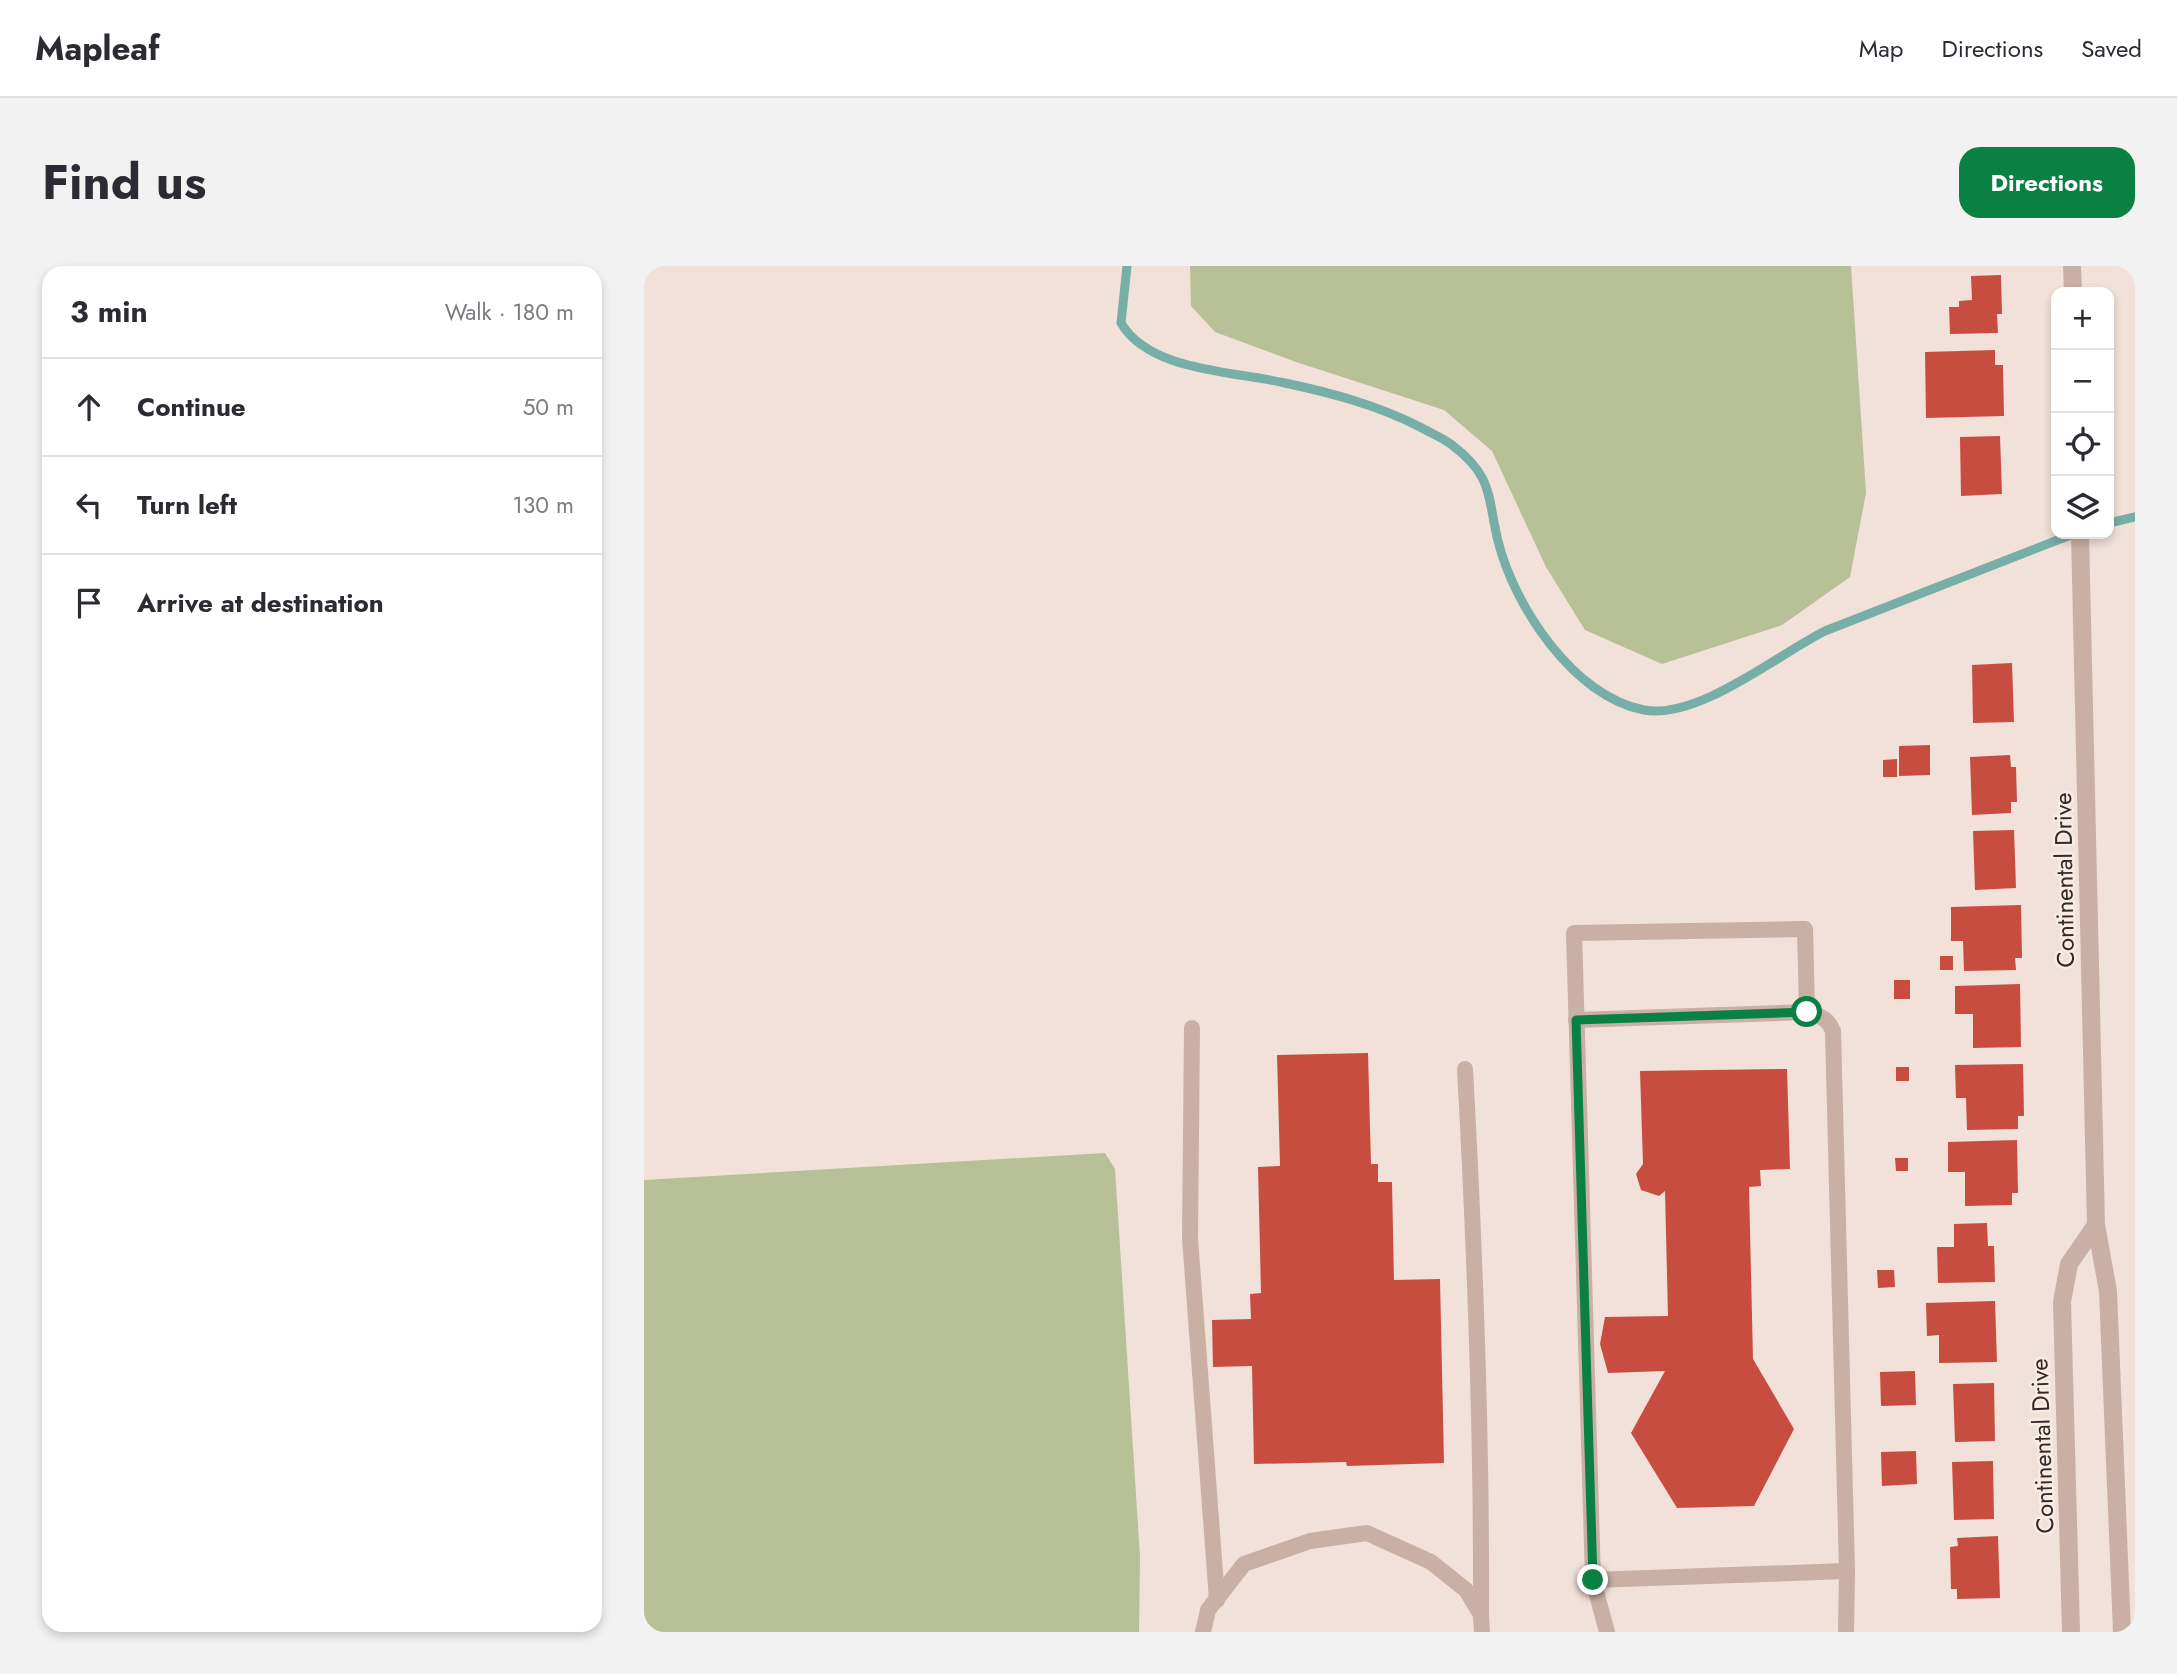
<!DOCTYPE html>
<meta charset="utf-8">
<style>
:root{--surface:#fff;--page:#f2f2f3;--text:#2b2b33;--muted:#7c7c81;--line:#e1e1e2;--accent:#0b8043}
body{margin:0;font-family:Jost,sans-serif;background:var(--page);color:var(--text)}
.controls{position:absolute;right:21px;top:21px;display:grid;overflow:hidden;border-radius:14px;box-shadow:0 4px 10px #0003}
.controls button{width:63px;height:63px;display:grid;place-items:center;padding:0;border:0;border-bottom:2px solid var(--line);background:var(--surface);color:var(--text);font:35px sans-serif}
.stop{position:absolute;width:21px;height:21px;margin:-16px;border:5px solid #0b8043;border-radius:50%;background:#fff}
.stop.end{background:#0b8043;border-color:#fff;box-shadow:0 2px 7px #0008}
.list{margin:0;padding:0;list-style:none}
h2{display:flex;justify-content:space-between;align-items:center;height:91px;margin:0;padding:0 28px;font-size:30px}
h2 small{font-size:23px;font-weight:400;color:var(--muted)}
.list li{display:grid;grid-template-columns:46px 1fr auto;gap:21px;align-items:center;box-sizing:border-box;height:98px;padding:0 28px;border-top:2px solid var(--line)}
.list b{display:block;font-size:26px;white-space:nowrap}
.list em{font-size:23px;font-style:normal;color:var(--muted)}
.icon{flex:none;width:38px;height:38px;fill:none;stroke:currentColor;stroke-width:2;stroke-linecap:round;stroke-linejoin:round}
.map{position:relative;flex:none;width:1491px;height:1366px;overflow:hidden;border-radius:21px}
header{display:flex;align-items:center;gap:42px;box-sizing:border-box;height:98px;padding:0 35px;background:var(--surface);border-bottom:2px solid var(--line)}
header strong{font-size:33px}
nav{display:flex;gap:38px;margin-inline-start:auto;font-size:24px}
.intro{display:flex;align-items:center;justify-content:space-between;box-sizing:border-box;height:168px;padding:0 42px}
h1{margin:0;font-size:49px}
.button{padding:18px 32px;border-radius:21px;background:var(--accent);color:#fff;font-size:24px;font-weight:700}
main{display:flex;gap:42px;padding:0 42px}
aside{flex:1;background:var(--surface);border-radius:21px;box-shadow:0 4px 10px #0003}
.map>svg:first-child{display:block}
</style>
<header>
<strong>Mapleaf</strong>
<nav><a>Map</a><a>Directions</a><a>Saved</a></nav>
</header>
<div class="intro"><h1>Find us</h1><a class="button">Directions</a></div>
<main>
<aside>
<h2>3 min<small>Walk · 180 m</small></h2>
<ul class="list">
<li><svg class="icon" aria-label="ahead" viewBox="0 0 24 24"><path d="M12 20V5M6 11l6-6 6 6"/></svg><div><b>Continue</b></div><em>50 m</em></li>
<li><svg class="icon" aria-label="left" viewBox="0 0 24 24"><path d="M17 20v-9H6M10 6l-5 5 5 5"/></svg><div><b>Turn left</b></div><em>130 m</em></li>
<li><svg class="icon" aria-label="arrive" viewBox="0 0 24 24"><path d="M6 21V4h12l-3 4 3 4H6"/></svg><div><b>Arrive at destination</b></div></li>
</ul>
</aside>
<div class="map">
<svg width="1491" height="1366" viewBox="0 0 1491 1366">
<rect width="100%" height="100%" fill="#f1e1d8"/>
<g fill="#b8c098">
<path d="M546 0H1207L1222 227 1206 311 1138 359 1018 398 941 364 902 301 848 185 800 144 652 96 571 66 547 40Z"/>
<path d="M461 887 471 903 496 1291 495 1366H0V914Z"/>
</g>
<g fill="none" stroke-linecap="round" stroke-linejoin="round">
<g stroke="#77aea8" stroke-width="9">
<path d="M483 0 477 57C506 106 591 105 641 117 688 127 733 139 776 161 787 167 799 172 808 179 850 211 843 230 854 275 870 340 930 431 1000 444 1054 454 1133 389 1181 365L1429 268"/>
<path d="M1465 257 1491 251"/>
</g>
</g>
<g fill="#c74d40">
<path d="M1357 9 1358 48H1353L1354 67 1306 68 1305 41H1315V35L1328 34 1327 10Z"/>
<path d="M1351 84V99H1359L1360 150 1282 152 1281 86Z"/>
<path d="M1356 170 1358 228 1317 230 1316 171Z"/>
<path d="M1368 397 1370 456 1329 457 1328 399Z"/>
<path d="M1286 479V509L1255 510V480Z"/>
<path d="M1366 489 1367 501H1372L1373 536H1367V547L1328 549 1326 491Z"/>
<path d="M1253 493V511H1239V494Z"/>
<path d="M1370 564 1372 622 1331 624 1329 565Z"/>
<path d="M1377 639 1378 692H1371L1372 704 1320 705 1319 675H1307V641Z"/>
<rect x="1296" y="690" width="13" height="14"/>
<rect x="1250" y="714" width="16" height="19"/>
<path d="M1376 718 1377 781 1329 782V748H1311V720Z"/>
<path d="M724 787 727 898H734V916H748L750 1014 796 1013 800 1197 703 1200 702 1196 610 1198 608 1100 569 1101 568 1054 607 1053 606 1028 617 1027 614 901 636 900 633 789Z"/>
<path d="M1379 798 1380 850H1374V863L1323 864 1322 832H1312L1311 799Z"/>
<rect x="1252" y="801" width="13" height="14"/>
<path d="M1143 803 1146 903 1116 904 1117 920 1105 921 1109 1093 1150 1163 1110 1240 1033 1242 987 1167 1021 1105 964 1107 956 1078 961 1051 1024 1050 1021 925 1015 930 997 924 992 908 999 898 996 805Z"/>
<path d="M1373 874 1374 927H1368V939L1321 940V906H1304V876Z"/>
<path d="M1251 892H1264V905H1252Z"/>
<path d="M1343 957 1344 980H1350L1351 1016 1294 1017 1293 981H1310V958Z"/>
<path d="M1233 1004H1250L1251 1021 1234 1022Z"/>
<path d="M1351 1035 1353 1096 1295 1097V1069L1283 1070 1282 1037Z"/>
<path d="M1271 1105 1272 1139 1237 1140 1236 1106Z"/>
<path d="M1350 1117 1351 1175 1311 1176 1309 1118Z"/>
<path d="M1272 1185 1273 1218 1238 1220 1237 1186Z"/>
<path d="M1349 1195 1350 1253 1310 1254 1308 1196Z"/>
<path d="M1354 1270 1356 1332 1313 1333V1323H1307L1306 1281 1314 1280 1313 1272Z"/>
</g>
<g fill="none" stroke-linecap="round" stroke-linejoin="round">
<g stroke="#c9afa4" stroke-width="16">
<path d="M932 754 1163 746"/>
<path d="M548 762 546 972 573 1334"/>
<path d="M821 803C831 986 838 1166 837 1349"/>
<path d="M949 1314 1203 1305"/>
<path d="M559 1366 564 1344 600 1298 666 1275 723 1267 787 1296 822 1324 837 1349 838 1366"/>
<path d="M963 1366 949 1314 930 667 1161 663 1163 746C1176 750 1184 752 1189 765L1203 1305 1202 1366"/>
</g>
<g stroke="#c9afa4" stroke-width="18">
<path d="M1428 0 1429 26"/>
<path d="M1436 268 1452 959 1464 1025 1478 1366"/>
<path d="M1427 1366 1418 1036 1425 998 1452 959"/>
</g>
</g>
<g fill="none" stroke-linecap="round" stroke-linejoin="round">
<path stroke="#0b8043" stroke-width="9" d="M949 1314 932 754 1163 746"/>
</g>
<g text-anchor="middle" dominant-baseline="central" stroke-width="5" stroke-linejoin="round" paint-order="stroke">
<g font-size="24" fill="#342826" stroke="#f9ece4">
<text transform="translate(1420 614) rotate(-91)">Continental Drive</text>
<text transform="translate(1398 1180) rotate(-92)">Continental Drive</text>
</g>
</g>
</svg>
<div class="controls">
<button>+</button>
<button>−</button>
<button><svg class="icon" aria-label="locate" viewBox="0 0 24 24"><circle cx="12" cy="12" r="6"/><path d="M12 2v4M12 18v4M2 12h4M18 12h4"/></svg></button>
<button><svg class="icon" aria-label="layers" viewBox="0 0 24 24"><path d="M12 4l9 5-9 5-9-5zM3 14l9 5 9-5"/></svg></button>
</div>
<div class="stop" style="left:1163px;top:746px"></div>
<div class="stop end" style="left:949px;top:1314px"></div>
</div>
</main>
